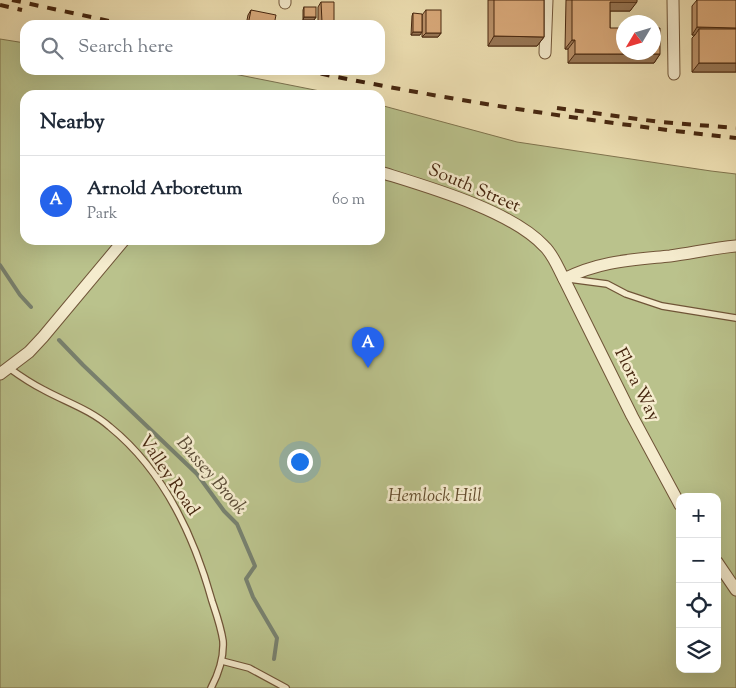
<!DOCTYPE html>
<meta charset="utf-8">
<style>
:root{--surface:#fff;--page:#f6f6f7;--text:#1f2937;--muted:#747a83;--line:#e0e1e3;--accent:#2563eb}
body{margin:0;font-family:"Sorts Mill Goudy",serif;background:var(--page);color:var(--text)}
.controls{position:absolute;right:15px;bottom:15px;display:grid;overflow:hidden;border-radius:10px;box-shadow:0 5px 20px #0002}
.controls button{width:45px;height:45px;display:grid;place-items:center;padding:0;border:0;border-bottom:1px solid var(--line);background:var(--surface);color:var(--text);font:25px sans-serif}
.compass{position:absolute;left:616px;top:15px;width:45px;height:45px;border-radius:50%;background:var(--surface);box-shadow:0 5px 20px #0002;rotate:232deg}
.you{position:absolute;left:299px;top:461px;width:18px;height:18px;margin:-12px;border:4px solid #fff;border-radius:50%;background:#1a73e8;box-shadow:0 0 0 8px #1a73e833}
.badge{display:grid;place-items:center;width:32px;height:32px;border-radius:50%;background:var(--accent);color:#fff;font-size:16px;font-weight:700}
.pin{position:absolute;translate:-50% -41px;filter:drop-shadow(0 1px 2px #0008)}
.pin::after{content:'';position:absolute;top:26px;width:18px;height:15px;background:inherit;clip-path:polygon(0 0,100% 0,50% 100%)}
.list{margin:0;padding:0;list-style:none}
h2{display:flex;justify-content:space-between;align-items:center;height:65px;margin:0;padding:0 20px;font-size:21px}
h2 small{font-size:16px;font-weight:400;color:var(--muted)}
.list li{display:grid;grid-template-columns:32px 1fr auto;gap:15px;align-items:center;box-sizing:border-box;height:90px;padding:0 20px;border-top:1px solid var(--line)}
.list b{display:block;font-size:19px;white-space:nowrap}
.list p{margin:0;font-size:16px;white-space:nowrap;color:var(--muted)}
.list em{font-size:16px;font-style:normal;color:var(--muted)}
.icon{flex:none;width:28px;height:28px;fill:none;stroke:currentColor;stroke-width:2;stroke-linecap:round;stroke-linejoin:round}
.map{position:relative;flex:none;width:736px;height:688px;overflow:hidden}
.search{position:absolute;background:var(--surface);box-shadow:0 5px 20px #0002;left:20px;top:20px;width:365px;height:55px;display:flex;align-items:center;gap:12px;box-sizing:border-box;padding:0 18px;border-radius:15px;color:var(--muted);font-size:19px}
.panel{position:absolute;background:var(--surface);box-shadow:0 5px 20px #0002;left:20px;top:90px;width:365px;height:155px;border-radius:15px}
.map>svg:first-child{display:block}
</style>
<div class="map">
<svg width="736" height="688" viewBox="0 0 736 688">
<rect width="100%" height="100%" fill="#efe1b4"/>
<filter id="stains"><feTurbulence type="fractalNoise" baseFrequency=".004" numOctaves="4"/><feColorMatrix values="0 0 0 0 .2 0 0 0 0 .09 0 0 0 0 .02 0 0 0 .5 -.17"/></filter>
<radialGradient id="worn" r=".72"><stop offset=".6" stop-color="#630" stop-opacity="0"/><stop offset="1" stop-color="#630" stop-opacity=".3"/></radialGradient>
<path fill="#bac28c" stroke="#80744e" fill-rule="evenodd" d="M0 39 25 43V70H214L340 95H25V240H380V105L517 142 711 171 736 174V688H0ZM680 497H717V669H680Z"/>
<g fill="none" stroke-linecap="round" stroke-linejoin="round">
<g stroke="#78816f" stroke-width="4">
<path d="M0 265 20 295 31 307"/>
<path d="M59 340 83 365 197 474 224 511 237 524 255 566 246 579 253 597 277 638 274 659"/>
</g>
<defs>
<g id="lane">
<path d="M569 279 607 284 626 294 662 306 736 318"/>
<path d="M9 368C20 376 32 384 44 390 66 402 91 410 110 427 163 470 194 536 212 601 216 613 221 627 223 641 224 657 219 673 211 688"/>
<path d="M222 661 249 668 286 688"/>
</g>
<g id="street">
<path d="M673 0 674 74"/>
<path d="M285 3V0"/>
<path d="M545 53 547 0"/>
<path d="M380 172C428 187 510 210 544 246 553 254 558 268 564 279 600 261 631 260 670 256 692 253 714 248 736 246"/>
<path d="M564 279 632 416 680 505"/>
<path d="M0 374 29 352 43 337 124 240"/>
<path d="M717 562 736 590"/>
</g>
</defs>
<use href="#lane" stroke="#705538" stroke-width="8"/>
<use href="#street" stroke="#705538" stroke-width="13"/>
<use href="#lane" stroke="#f5ecce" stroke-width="5.5"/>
<use href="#street" stroke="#f5ecce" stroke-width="11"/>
<g stroke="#46260f" stroke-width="4" stroke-dasharray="9 9" stroke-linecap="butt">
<path d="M12 0 128 25"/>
<path d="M0 5 22 10"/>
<path d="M303 70C447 100 591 122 736 138"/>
<path d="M557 108 660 122 736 128"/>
</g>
</g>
<g fill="#bc936b" stroke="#46260f">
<path d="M488 0H544V37L537 46H488Z"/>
<path d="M566 0H637L630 11H610V28L660 54 654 63H568V49H565Z"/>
<path d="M697 0H736V72H692V38L695 35H692V6Z"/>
<path d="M321 2 332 25H318V7Z"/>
<path d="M304 7 316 17 314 20H303V10Z"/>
<path d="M251 10 274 25H246L248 15Z"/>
<path d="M426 10 441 33 438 37H422V15Z"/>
<path d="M413 13 420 35H411L412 16Z"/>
</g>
<g fill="#997857" stroke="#46260f">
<path d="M610 2H637L630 11H603Z"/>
<path d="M304 17H316L314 20H303Z"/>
<path d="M322 22H334L332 25H320Z"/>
<path d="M697 27 736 28V35L699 29 695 35H692Z"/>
<path d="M413 32H422L420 35H411Z"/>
<path d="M426 33H441L438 37H422Z"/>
<path d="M494 36 544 37 537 46H488Z"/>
<path d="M572 40H575L568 49H565Z"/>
<path d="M575 54H660L654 63H568Z"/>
<path d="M699 63H736V72H692Z"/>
</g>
<g fill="#dbab7c" stroke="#46260f">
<path d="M494 0H544V37L494 36Z"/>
<path d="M572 0H637V2H610V28H624V52H654V28H660V54H575V40H572Z"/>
<path d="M697 0H736V28L697 27Z"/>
<path d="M321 2H334V22H322Z"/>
<rect x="304" y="7" width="12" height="10"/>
<path d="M251 10 276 15 274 25H248Z"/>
<rect x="426" y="10" width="15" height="23"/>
<path d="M413 13 422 14V32H413Z"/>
<rect x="699" y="29" width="37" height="34"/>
</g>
<g text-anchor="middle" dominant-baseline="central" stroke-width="5" stroke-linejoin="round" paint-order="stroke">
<g font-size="18" fill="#46260f" stroke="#f5ecce">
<text transform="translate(474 189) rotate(23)">South Street</text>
<text transform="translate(636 385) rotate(63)">Flora Way</text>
<text transform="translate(168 476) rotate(56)">Valley Road</text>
</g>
<g font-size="18" font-style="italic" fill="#634d2e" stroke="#f5ecce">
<text x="435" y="497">Hemlock Hill</text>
</g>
<g font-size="19" font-style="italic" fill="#5b4c37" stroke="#f5ecce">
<text transform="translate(211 476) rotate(49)">Bussey Brook</text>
</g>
</g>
<rect width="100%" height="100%" filter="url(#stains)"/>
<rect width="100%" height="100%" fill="url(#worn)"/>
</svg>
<div class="controls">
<button>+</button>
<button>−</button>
<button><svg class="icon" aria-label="locate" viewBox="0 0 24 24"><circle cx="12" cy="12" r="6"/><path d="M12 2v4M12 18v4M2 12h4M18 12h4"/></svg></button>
<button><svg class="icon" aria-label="layers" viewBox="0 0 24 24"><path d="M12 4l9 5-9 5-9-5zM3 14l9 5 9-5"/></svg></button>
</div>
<svg class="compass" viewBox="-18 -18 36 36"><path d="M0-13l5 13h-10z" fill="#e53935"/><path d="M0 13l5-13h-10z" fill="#747a83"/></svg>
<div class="you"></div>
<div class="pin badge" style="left:368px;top:368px">A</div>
<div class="search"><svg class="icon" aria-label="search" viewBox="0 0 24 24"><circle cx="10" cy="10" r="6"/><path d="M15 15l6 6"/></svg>Search here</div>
<section class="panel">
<h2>Nearby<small></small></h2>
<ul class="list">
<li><span class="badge">A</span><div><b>Arnold Arboretum</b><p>Park</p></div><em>60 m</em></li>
</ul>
</section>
</div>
